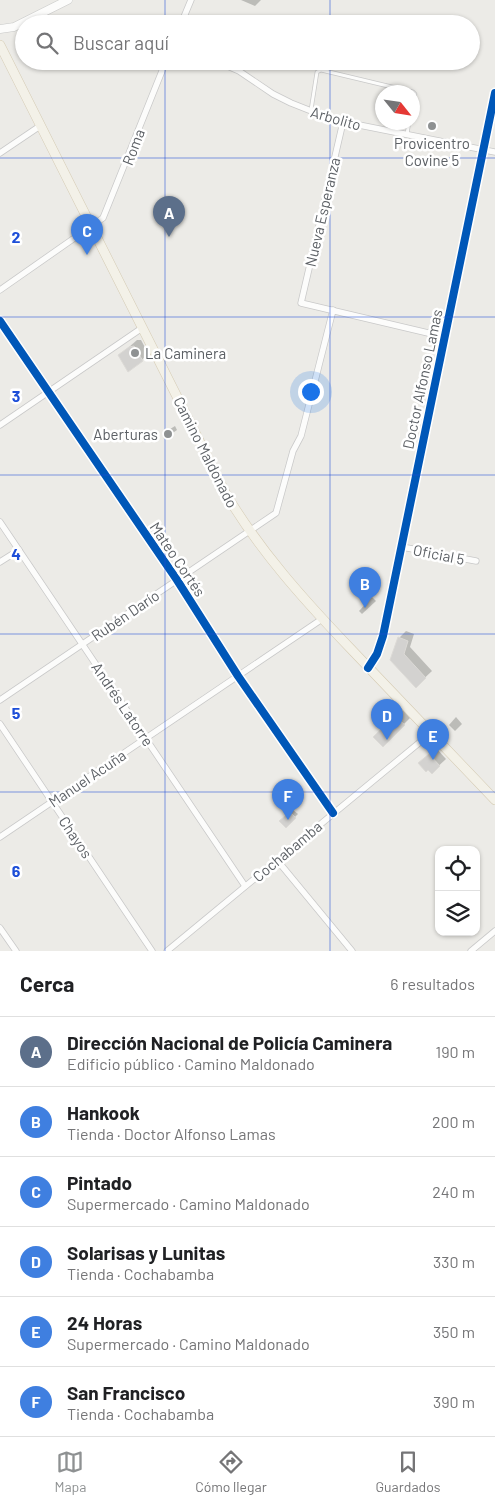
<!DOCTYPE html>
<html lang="es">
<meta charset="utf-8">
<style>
:root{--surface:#fff;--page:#f6f6f6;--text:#202124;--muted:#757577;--line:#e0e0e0;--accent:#8e9192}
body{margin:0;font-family:Barlow,sans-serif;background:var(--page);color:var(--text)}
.controls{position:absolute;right:15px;bottom:15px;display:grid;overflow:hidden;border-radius:10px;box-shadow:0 1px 4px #0004}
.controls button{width:45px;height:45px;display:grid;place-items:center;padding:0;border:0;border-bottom:1px solid var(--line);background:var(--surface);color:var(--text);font:25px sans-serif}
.compass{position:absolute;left:375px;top:85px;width:45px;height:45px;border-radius:50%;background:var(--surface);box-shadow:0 1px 4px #0004;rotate:120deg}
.you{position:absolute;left:310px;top:391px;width:18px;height:18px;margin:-12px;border:4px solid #fff;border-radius:50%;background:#1a73e8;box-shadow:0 0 0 8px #1a73e833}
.badge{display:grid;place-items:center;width:32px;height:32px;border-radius:50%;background:var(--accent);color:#fff;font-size:16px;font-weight:700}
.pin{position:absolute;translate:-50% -41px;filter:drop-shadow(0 1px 2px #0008)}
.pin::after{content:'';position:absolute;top:26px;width:18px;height:15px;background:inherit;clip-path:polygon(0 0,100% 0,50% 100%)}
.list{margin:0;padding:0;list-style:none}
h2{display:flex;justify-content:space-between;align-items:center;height:65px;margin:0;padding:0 20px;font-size:21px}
h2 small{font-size:16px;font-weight:400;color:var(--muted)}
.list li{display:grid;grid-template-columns:32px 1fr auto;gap:15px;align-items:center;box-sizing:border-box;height:70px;padding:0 20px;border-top:1px solid var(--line)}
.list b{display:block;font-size:19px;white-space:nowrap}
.list p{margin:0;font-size:16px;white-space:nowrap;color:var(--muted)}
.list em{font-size:16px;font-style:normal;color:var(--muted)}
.icon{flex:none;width:28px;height:28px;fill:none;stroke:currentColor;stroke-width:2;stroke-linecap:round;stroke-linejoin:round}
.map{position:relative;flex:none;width:495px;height:951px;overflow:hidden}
.search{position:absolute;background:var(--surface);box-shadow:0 1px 4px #0004;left:15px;right:15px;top:15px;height:55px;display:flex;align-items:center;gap:12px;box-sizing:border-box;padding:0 18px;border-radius:28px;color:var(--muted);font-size:19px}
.sheet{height:485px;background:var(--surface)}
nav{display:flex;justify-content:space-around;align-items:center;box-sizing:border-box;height:70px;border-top:1px solid var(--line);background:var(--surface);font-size:14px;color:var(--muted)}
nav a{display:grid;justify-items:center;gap:2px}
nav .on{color:var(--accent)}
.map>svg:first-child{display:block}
</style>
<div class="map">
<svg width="495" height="951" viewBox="0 0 495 951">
<rect width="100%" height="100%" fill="#ecebe7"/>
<g fill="#0003">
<path d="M241 0H261L255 6Z"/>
<path d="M137 340H141L148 353 142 360 120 355Z"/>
<path d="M175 426 177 430 164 439 162 434Z"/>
<path d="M372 597 376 601 362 614 359 611Z"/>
<path d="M406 631 414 634 410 647 432 671 416 686 392 659 399 638Z"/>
<path d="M403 710 410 718 383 745 375 737Z"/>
<path d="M456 717 462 724 455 731 449 725Z"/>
<path d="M436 748 446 759 432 772 426 757Z"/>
<path d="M293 810 298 814 286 826 281 821Z"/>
</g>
<g fill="#d3d2d0" stroke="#dcdad6">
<path d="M134 346 143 361 128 372 118 355 129 347Z"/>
<path d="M398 637 408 641 404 654 426 678 416 688 390 660Z"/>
<path d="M395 716 405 725 383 747 373 737Z"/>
<path d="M429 754 440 766 432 774 428 770 426 772 418 763Z"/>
<path d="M290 812 296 818 286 828 279 821Z"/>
</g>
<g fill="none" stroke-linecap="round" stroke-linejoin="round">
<defs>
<g id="lane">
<path d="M311 110 317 72 321 70 413 92 415 94 412 107"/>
<path d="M407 134 409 122"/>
</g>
<g id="street">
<path d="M181 24 191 0"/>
<path d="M216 61 239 71 273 94 291 103 334 120 495 152"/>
<path d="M343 122 301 303 445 337"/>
<path d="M0 153 40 126"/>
<path d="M0 290 103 218 166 61"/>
<path d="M0 321 177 580 238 676 333 813"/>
<path d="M0 425 142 328"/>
<path d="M0 522 245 886"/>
<path d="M402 547 476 561"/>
<path d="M0 562 19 550"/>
<path d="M0 700 276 513 293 451 301 436 333 310"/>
<path d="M0 724 152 951"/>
<path d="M0 837 322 619"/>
<path d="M277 860 352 951"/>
<path d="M0 928 16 951"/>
<path d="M167 951 431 733"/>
<path d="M471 951 495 931"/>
</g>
<g id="secondary">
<path d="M0 29 14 27 68 0"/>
<path d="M368 668 377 654 383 636 495 93"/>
</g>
<path id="primary" d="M0 45 226 494C260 551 304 600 350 648 398 699 447 749 495 800"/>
</defs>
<use href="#lane" stroke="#c9c9c9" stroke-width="4.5"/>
<use href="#street" stroke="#c9c9c9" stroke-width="7"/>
<use href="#secondary" stroke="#c7c8c7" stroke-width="9"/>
<use href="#primary" stroke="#d5cbb3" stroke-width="10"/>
<use href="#lane" stroke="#fcfcfb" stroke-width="3"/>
<use href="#street" stroke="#fcfcfb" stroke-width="5.5"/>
<use href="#secondary" stroke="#fcfcfb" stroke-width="8"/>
<use href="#primary" stroke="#f3f1e8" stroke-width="9"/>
<defs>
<g id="cycleway">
<path d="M0 321 177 580 238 676 333 813"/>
<path d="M368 668 377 654 383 636 495 93"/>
</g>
</defs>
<use href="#cycleway" stroke="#fff" stroke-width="11"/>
<use href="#cycleway" stroke="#0057b8" stroke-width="8"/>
</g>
<path fill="none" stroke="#1d4ed8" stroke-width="1" stroke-opacity="0.55" d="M165 0V24M330 0V24M165 61V951M330 61V951M0 158H495M0 317H495M0 475H495M0 634H495M0 792H495"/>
<g fill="#8e9192" stroke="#fff" stroke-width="2">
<circle cx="432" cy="126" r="5"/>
<circle cx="135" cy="353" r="5"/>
<circle cx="168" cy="434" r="5"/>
</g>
<g text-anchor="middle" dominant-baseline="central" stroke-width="5" stroke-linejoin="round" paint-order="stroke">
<g font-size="15" fill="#5c6065" stroke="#fff">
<text transform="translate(336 118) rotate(16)">Arbolito</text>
<text transform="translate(133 147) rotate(-69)">Roma</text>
<text transform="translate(322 212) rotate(-77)">Nueva Esperanza</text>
<text transform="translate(422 379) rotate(-78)">Doctor Alfonso Lamas</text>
<text transform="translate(206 452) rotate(63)">Camino Maldonado</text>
<text transform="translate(439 554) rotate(11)">Oficial 5</text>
<text transform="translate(178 559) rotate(56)">Mateo Cortés</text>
<text transform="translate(125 615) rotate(-34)">Rubén Darío</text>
<text transform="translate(123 704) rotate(56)">Andrés Latorre</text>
<text transform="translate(87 778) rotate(-34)">Manuel Acuña</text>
<text transform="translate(76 837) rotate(56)">Chayos</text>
<text transform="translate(287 851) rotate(-40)">Cochabamba</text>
</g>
<g font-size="15" fill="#5c6065" stroke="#fff">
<text x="432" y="143">Provicentro<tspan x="432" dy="17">Covine 5</tspan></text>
<text x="145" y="353" text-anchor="start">La Caminera</text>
<text x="158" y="434" text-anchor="end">Aberturas</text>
</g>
</g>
<g font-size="16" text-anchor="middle" font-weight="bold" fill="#1d4ed8" stroke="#fff" stroke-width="5" stroke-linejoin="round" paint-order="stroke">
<text x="16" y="243">2</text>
<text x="16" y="402">3</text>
<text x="16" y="560">4</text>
<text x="16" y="719">5</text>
<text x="16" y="877">6</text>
</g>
</svg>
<div class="controls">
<button><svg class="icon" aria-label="locate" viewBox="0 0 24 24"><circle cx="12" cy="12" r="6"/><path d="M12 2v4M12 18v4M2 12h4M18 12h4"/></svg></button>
<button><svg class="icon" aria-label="layers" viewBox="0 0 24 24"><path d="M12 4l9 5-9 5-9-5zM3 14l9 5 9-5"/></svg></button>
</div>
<svg class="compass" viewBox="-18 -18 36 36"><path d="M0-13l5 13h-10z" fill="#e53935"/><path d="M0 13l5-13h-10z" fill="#757577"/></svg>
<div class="you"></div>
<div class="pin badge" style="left:169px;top:237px;background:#5c6f8a">A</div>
<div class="pin badge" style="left:365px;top:608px;background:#3f7fe0">B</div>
<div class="pin badge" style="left:87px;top:255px;background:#3f7fe0">C</div>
<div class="pin badge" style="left:387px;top:740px;background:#3f7fe0">D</div>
<div class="pin badge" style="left:433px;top:760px;background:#3f7fe0">E</div>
<div class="pin badge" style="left:288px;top:820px;background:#3f7fe0">F</div>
<div class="search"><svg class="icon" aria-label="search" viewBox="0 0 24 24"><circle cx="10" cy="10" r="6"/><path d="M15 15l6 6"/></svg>Buscar aquí</div>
</div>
<section class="sheet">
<h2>Cerca<small>6 resultados</small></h2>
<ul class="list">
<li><span class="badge" style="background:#5c6f8a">A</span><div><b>Dirección Nacional de Policía Caminera</b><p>Edificio público · Camino Maldonado</p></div><em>190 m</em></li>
<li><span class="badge" style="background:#3f7fe0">B</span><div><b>Hankook</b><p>Tienda · Doctor Alfonso Lamas</p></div><em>200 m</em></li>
<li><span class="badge" style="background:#3f7fe0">C</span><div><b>Pintado</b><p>Supermercado · Camino Maldonado</p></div><em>240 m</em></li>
<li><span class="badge" style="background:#3f7fe0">D</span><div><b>Solarisas y Lunitas</b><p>Tienda · Cochabamba</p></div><em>330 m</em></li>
<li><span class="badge" style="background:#3f7fe0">E</span><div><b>24 Horas</b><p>Supermercado · Camino Maldonado</p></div><em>350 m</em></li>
<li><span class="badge" style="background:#3f7fe0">F</span><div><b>San Francisco</b><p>Tienda · Cochabamba</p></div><em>390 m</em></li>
</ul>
</section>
<nav>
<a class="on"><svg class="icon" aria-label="map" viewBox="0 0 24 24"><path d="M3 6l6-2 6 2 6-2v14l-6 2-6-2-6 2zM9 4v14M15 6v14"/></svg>Mapa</a>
<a><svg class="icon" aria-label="directions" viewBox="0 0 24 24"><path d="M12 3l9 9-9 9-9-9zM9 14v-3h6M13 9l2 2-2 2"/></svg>Cómo llegar</a>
<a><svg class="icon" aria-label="saved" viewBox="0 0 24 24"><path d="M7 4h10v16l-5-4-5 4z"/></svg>Guardados</a>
</nav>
